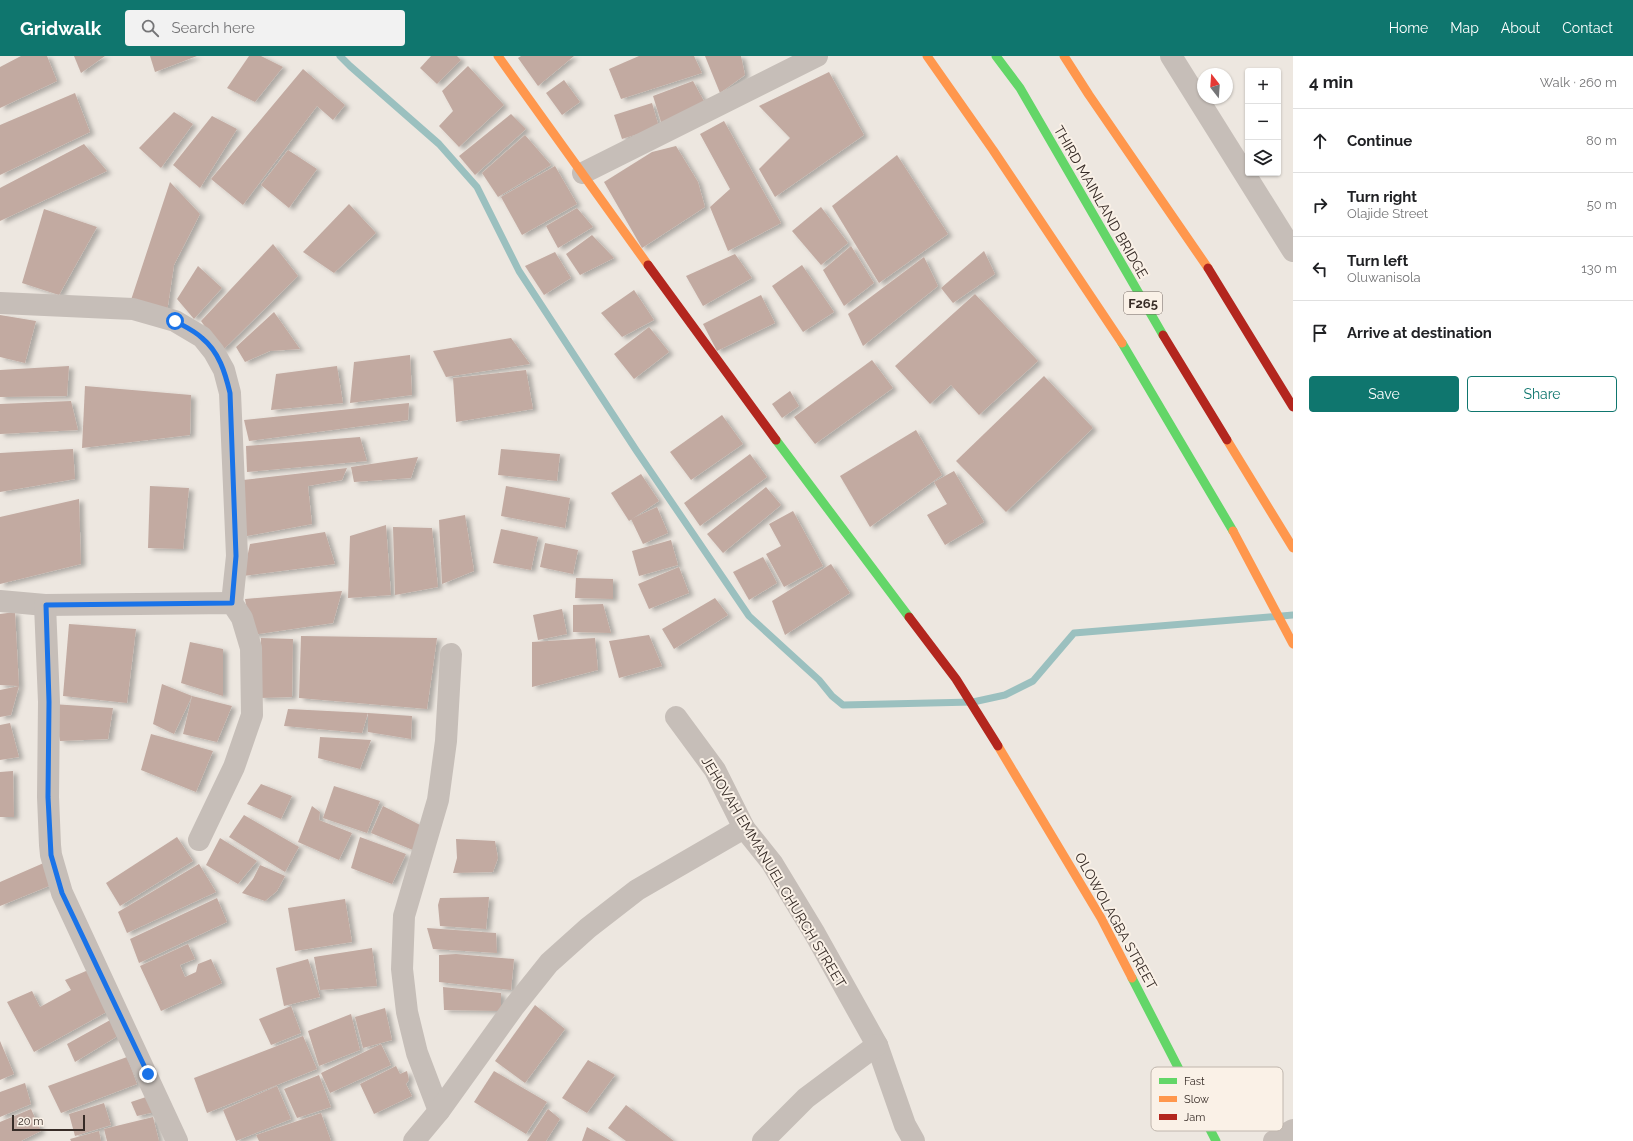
<!DOCTYPE html>
<meta charset="utf-8">
<style>
:root{--surface:#fff;--page:#f2f2f2;--text:#202124;--muted:#757577;--line:#e0e0e0;--accent:#0f766e}
body{margin:0;font-family:Raleway,sans-serif;background:var(--page);color:var(--text)}
.controls{position:absolute;right:12px;top:12px;display:grid;overflow:hidden;border-radius:4px;box-shadow:0 1px 3px #0004}
.controls button{width:36px;height:36px;display:grid;place-items:center;padding:0;border:0;border-bottom:1px solid var(--line);background:var(--surface);color:var(--text);font:20px sans-serif}
.compass{position:absolute;left:1197px;top:12px;width:36px;height:36px;border-radius:50%;background:var(--surface);box-shadow:0 1px 3px #0004;rotate:343deg}
.scale{position:absolute;left:12px;bottom:10px;width:73px;box-sizing:border-box;padding-left:4px;border:2px solid #372c27;border-top:0;font-size:11px;line-height:14px;white-space:nowrap;color:#372c27;-webkit-text-stroke:3px #faf1e7;paint-order:stroke}
.stop{position:absolute;width:12px;height:12px;margin:-9px;border:3px solid #1a73e8;border-radius:50%;background:#fff}
.stop.end{background:#1a73e8;border-color:#fff;box-shadow:0 1px 4px #0008}
.list{margin:0;padding:0;list-style:none}
h2{display:flex;justify-content:space-between;align-items:center;height:52px;margin:0;padding:0 16px;font-size:17px}
h2 small{font-size:13px;font-weight:400;color:var(--muted)}
.list li{display:grid;grid-template-columns:26px 1fr auto;gap:12px;align-items:center;box-sizing:border-box;height:64px;padding:0 16px;border-top:1px solid var(--line)}
.list b{display:block;font-size:15px;white-space:nowrap}
.list p{margin:0;font-size:13px;white-space:nowrap;color:var(--muted)}
.list em{font-size:13px;font-style:normal;color:var(--muted)}
.actions{display:flex;gap:8px;padding:12px 16px}
.actions a{flex:1;padding:9px 0;border:1px solid var(--accent);border-radius:4px;text-align:center;font-size:14px;color:var(--accent)}
.actions .main{background:var(--accent);color:#fff}
.icon{flex:none;width:22px;height:22px;fill:none;stroke:currentColor;stroke-width:2;stroke-linecap:round;stroke-linejoin:round}
.map{position:relative;flex:none;width:1293px;height:1085px;overflow:hidden}
header{display:flex;align-items:center;gap:24px;box-sizing:border-box;height:56px;padding:0 20px;background:var(--accent);color:#fff}
header strong{font-size:19px}
nav{display:flex;gap:22px;margin-inline-start:auto;font-size:14px}
.search{width:280px;height:36px;background:var(--page);display:flex;align-items:center;gap:10px;box-sizing:border-box;padding:0 14px;border-radius:4px;color:var(--muted);font-size:15px}
main{display:flex}
aside{flex:1;background:var(--surface)}
.map>svg:first-child{display:block}
</style>
<header>
<strong>Gridwalk</strong>
<div class="search"><svg class="icon" aria-label="search" viewBox="0 0 24 24"><circle cx="10" cy="10" r="6"/><path d="M15 15l6 6"/></svg>Search here</div>
<nav><a>Home</a><a>Map</a><a>About</a><a>Contact</a></nav>
</header>
<main>
<div class="map">
<svg width="1293" height="1085" viewBox="0 0 1293 1085">
<defs>
<filter id="shadow"><feDropShadow dx="4.5" dy="2.5" stdDeviation="2" flood-color="#0004"/></filter>
</defs>
<rect width="100%" height="100%" fill="#ede7e0"/>
<g fill="none" stroke-linecap="round" stroke-linejoin="round">
<path stroke="#9bc0bf" stroke-width="7" d="M340 0 350 10 439 88 477 131 519 215 636 394 749 560 819 624 832 640 843 649 973 646 1005 639 1033 625 1074 577 1293 559"/>
</g>
<g fill="#c2aaa1" filter="url(#shadow)">
<path d="M21 0H47L57 25 0 52V11Z"/>
<path d="M74 0H105L81 17Z"/>
<path d="M150 0H197L155 16Z"/>
<path d="M249 0H261L283 11 255 46 227 32Z"/>
<path d="M431 0H457L461 4 437 28 420 12Z"/>
<path d="M521 0H574L538 30 518 2Z"/>
<path d="M639 0H694L702 17 621 43 609 13Z"/>
<path d="M705 0H741L745 19 720 37Z"/>
<path d="M468 10 504 49 459 91 439 70 453 55 442 35Z"/>
<path d="M303 13 345 49 333 64 317 50 243 149 211 123Z"/>
<path d="M829 16 864 79 775 141 759 113 790 82 759 50Z"/>
<path d="M564 24 580 46 562 59 546 37Z"/>
<path d="M693 25 706 49 662 69 653 40Z"/>
<path d="M75 37 90 76 0 119V69Z"/>
<path d="M652 47 659 71 622 83 614 59Z"/>
<path d="M174 56 193 68 161 112 139 92Z"/>
<path d="M511 58 526 73 475 119 459 100Z"/>
<path d="M212 60 237 73 200 132 173 109Z"/>
<path d="M724 65 781 167 728 195 710 151 730 133 700 78Z"/>
<path d="M525 79 551 109 498 141 482 117Z"/>
<path d="M84 88 107 115 0 165V132Z"/>
<path d="M676 90 698 126 705 151 642 192 604 126 652 96Z"/>
<path d="M288 94 317 113 289 152 261 129Z"/>
<path d="M897 99 948 178 879 227 832 150Z"/>
<path d="M555 110 577 148 522 179 501 141Z"/>
<path d="M170 126 200 158 174 209 167 256 131 244Z"/>
<path d="M349 148 376 177 334 217 303 196Z"/>
<path d="M821 151 848 187 821 209 792 175Z"/>
<path d="M577 152 593 171 558 192 546 170Z"/>
<path d="M44 153 97 171 59 239 22 227Z"/>
<path d="M592 179 614 202 580 219 566 198Z"/>
<path d="M273 188 298 220 222 295 201 265Z"/>
<path d="M851 190 874 227 844 250 823 214Z"/>
<path d="M984 195 995 218 953 247 941 232Z"/>
<path d="M555 196 571 222 544 239 525 210Z"/>
<path d="M735 198 752 222 703 250 686 220Z"/>
<path d="M924 201 938 230 863 290 848 258Z"/>
<path d="M802 209 834 256 803 276 772 230Z"/>
<path d="M198 210 222 232 194 263 177 243Z"/>
<path d="M634 234 654 264 622 281 601 257Z"/>
<path d="M975 238 1038 305 979 359 951 329 930 348 895 310Z"/>
<path d="M761 239 775 267 717 295 703 268Z"/>
<path d="M274 256 300 293 270 295 245 306 236 291Z"/>
<path d="M0 259 36 265 25 307 0 301Z"/>
<path d="M649 271 669 296 634 323 614 298Z"/>
<path d="M511 282 530 308 446 321 433 295Z"/>
<path d="M410 299 412 339 350 347 354 306Z"/>
<path d="M872 304 893 332 815 388 794 361Z"/>
<path d="M69 310 67 340 0 341V314Z"/>
<path d="M337 310 343 347 271 354 276 318Z"/>
<path d="M526 314 533 353 456 366 453 322Z"/>
<path d="M1044 320 1093 372 1006 456 956 405Z"/>
<path d="M85 330 191 339 190 379 82 392Z"/>
<path d="M790 335 799 350 782 362 772 348Z"/>
<path d="M71 345 78 374 0 378V348Z"/>
<path d="M409 347 408 364 249 385 244 364Z"/>
<path d="M722 359 743 388 691 424 670 396Z"/>
<path d="M916 374 942 419 870 471 840 420Z"/>
<path d="M360 381 367 405 247 416 246 390Z"/>
<path d="M73 393 75 423 0 436V397Z"/>
<path d="M501 393 560 398 557 425 498 419Z"/>
<path d="M750 398 767 421 700 470 684 447Z"/>
<path d="M418 401 411 422 354 426 351 411Z"/>
<path d="M347 412 342 424 308 430 312 468 242 481 243 424Z"/>
<path d="M954 415 984 466 945 489 927 459 947 448 934 426Z"/>
<path d="M641 418 659 445 629 465 611 437Z"/>
<path d="M150 430 189 432 183 493 148 492Z"/>
<path d="M506 430 570 442 565 472 501 460Z"/>
<path d="M766 431 781 449 723 497 707 478Z"/>
<path d="M79 443 81 508 0 528V461Z"/>
<path d="M657 451 668 477 643 488 631 463Z"/>
<path d="M793 455 823 510 784 531 766 498 781 490 769 468Z"/>
<path d="M465 459 474 515 442 528 439 464Z"/>
<path d="M386 469 391 539 348 542 350 480Z"/>
<path d="M393 471 432 472 438 531 395 539Z"/>
<path d="M501 473 538 481 531 514 493 507Z"/>
<path d="M325 476 335 508 243 520 250 488Z"/>
<path d="M671 484 678 509 639 520 632 495Z"/>
<path d="M545 487 578 494 573 518 540 511Z"/>
<path d="M763 501 777 527 749 544 733 516Z"/>
<path d="M831 508 850 537 785 579 772 545Z"/>
<path d="M679 511 689 537 649 553 638 528Z"/>
<path d="M576 522 613 523V543L575 542Z"/>
<path d="M342 535 333 567 252 579 245 543Z"/>
<path d="M715 542 728 559 674 593 662 573Z"/>
<path d="M603 548 611 577 573 576V549Z"/>
<path d="M562 553 567 578 538 584 533 559Z"/>
<path d="M15 556 19 630 0 629V558Z"/>
<path d="M69 568 136 573 127 647 63 640Z"/>
<path d="M649 579 662 610 619 622 609 585Z"/>
<path d="M301 580 437 582 427 653 299 642Z"/>
<path d="M261 582 293 583 292 641 260 642Z"/>
<path d="M595 582 598 614 532 631V586Z"/>
<path d="M190 586 223 593V640L181 627Z"/>
<path d="M162 628 192 640 174 678 153 668Z"/>
<path d="M19 630 11 659 0 661V634Z"/>
<path d="M192 640 232 650 217 686 183 678Z"/>
<path d="M52 648 113 652 108 683 60 685Z"/>
<path d="M288 653 368 657 412 660 411 683 368 676V657L362 677 284 670Z"/>
<path d="M10 667 19 701 0 704V669Z"/>
<path d="M151 678 213 695 196 736 141 714Z"/>
<path d="M320 681 371 684 360 713 318 702Z"/>
<path d="M13 715 14 761H0V716Z"/>
<path d="M261 728 292 740 281 763 247 748Z"/>
<path d="M334 730 380 745 367 777 323 762Z"/>
<path d="M312 750 320 756 319 764 352 777 339 804 298 786Z"/>
<path d="M383 750 422 770 413 794 371 777Z"/>
<path d="M244 759 299 791 285 816 229 781Z"/>
<path d="M177 781 193 805 120 850 106 827Z"/>
<path d="M360 781 406 798 392 828 351 812Z"/>
<path d="M220 782 257 805 238 828 206 809Z"/>
<path d="M456 783 495 785 498 802 493 816 453 817 457 802Z"/>
<path d="M46 806 54 828 0 850V826Z"/>
<path d="M199 808 216 836 127 877 118 856Z"/>
<path d="M260 809 285 820 277 835 265 845 242 837 253 823Z"/>
<path d="M489 841 486 873 440 870 438 849 440 842Z"/>
<path d="M217 842 227 866 139 907 130 883Z"/>
<path d="M345 843 352 886 295 895 288 852Z"/>
<path d="M427 872 496 877 497 897 433 893Z"/>
<path d="M188 888 195 903 180 909 185 921 196 916 198 908 211 903 222 927 161 955 140 910Z"/>
<path d="M372 892 377 930 320 934 314 901Z"/>
<path d="M456 898 514 903 511 934 439 926V899Z"/>
<path d="M308 903 320 941 284 950 276 912Z"/>
<path d="M93 912 112 953 34 996 7 946 32 935 40 951 71 934 65 924Z"/>
<path d="M443 931 501 937V955L444 954Z"/>
<path d="M535 949 565 973 525 1027 495 1005Z"/>
<path d="M291 950 301 977 271 989 259 963Z"/>
<path d="M385 952 392 984 363 992 355 961Z"/>
<path d="M351 958 360 994 319 1010 308 975Z"/>
<path d="M112 963 121 978 75 1006 67 988Z"/>
<path d="M303 980 317 1013 207 1057 194 1022Z"/>
<path d="M0 985 14 1018 0 1024Z"/>
<path d="M381 988 391 1009 330 1037 321 1017Z"/>
<path d="M127 1001 137 1028 61 1057 48 1030Z"/>
<path d="M588 1004 615 1019 587 1057 562 1042Z"/>
<path d="M396 1010 400 1018 407 1015 409 1024 406 1028 412 1040 374 1058 360 1028Z"/>
<path d="M494 1015 547 1046 526 1078 474 1046Z"/>
<path d="M319 1019 331 1051 297 1062 284 1033Z"/>
<path d="M25 1027 31 1048 0 1061V1036Z"/>
<path d="M277 1030 291 1063 236 1085 223 1054Z"/>
<path d="M149 1040 155 1056 137 1060 131 1046Z"/>
<path d="M104 1047 111 1069 75 1080 69 1058Z"/>
<path d="M626 1049 674 1085H626L608 1072Z"/>
<path d="M31 1053 41 1075 21 1085H0V1066Z"/>
<path d="M548 1053 560 1063 546 1085H527Z"/>
<path d="M321 1057 331 1085H259L256 1079Z"/>
<path d="M153 1061 159 1085H107L104 1073Z"/>
<path d="M587 1071 611 1085H582Z"/>
<path d="M99 1075 101 1085H71L70 1083Z"/>
</g>
<g fill="none" stroke-linecap="round" stroke-linejoin="round">
<g stroke="#c6beb8" stroke-width="22">
<path d="M1171 0 1293 195"/>
<path d="M583 117 817 0"/>
<path d="M0 247 133 253 175 265 202 281 214 296 224 314 230 337 237 500 232 547"/>
<path d="M0 545 45 549 232 547 242 562 251 592 252 659 234 711 199 784"/>
<path d="M45 549 49 646 48 741 50 789 51 799 62 837 177 1085"/>
<path d="M676 661 715 714 744 772 772 807 815 878 877 989 905 1069 914 1085"/>
<path d="M439 1055 417 997 407 956 402 913 404 860 438 744 446 685 451 598"/>
<path d="M414 1085 439 1055 513 952 549 907 588 872 637 834 744 772"/>
<path d="M763 1085 806 1042 877 989"/>
<path d="M1274 1085 1293 1074"/>
</g>
<g stroke="#63d668" stroke-width="9">
<path d="M996 0 1020 32 1163 279"/>
<path d="M1122 287 1233 475"/>
<path d="M776 384 909 561"/>
<path d="M1132 922 1216 1085"/>
</g>
<g stroke="#ff974d" stroke-width="9">
<path d="M498 0 648 209"/>
<path d="M927 0 993 94 1122 287"/>
<path d="M1064 0 1089 39 1208 212"/>
<path d="M1227 384 1293 492"/>
<path d="M1233 475 1293 588"/>
<path d="M998 690 1101 862 1132 922"/>
</g>
<g stroke="#b3261e" stroke-width="9">
<path d="M648 209 776 384"/>
<path d="M1208 212 1293 351"/>
<path d="M1163 279 1227 384"/>
<path d="M909 561 956 623 998 690"/>
</g>
</g>
<g fill="none" stroke-linecap="round" stroke-linejoin="round">
<path stroke="#1a73e8" stroke-width="5" d="M148 1018 62 837 51 799 48 741 49 646 46 549 232 547 236 500 230 337C225 316 219 296 202 282 195 275 184 270 175 265"/>
</g>
<g text-anchor="middle" dominant-baseline="central" stroke-width="4" stroke-linejoin="round" paint-order="stroke">
<rect fill="#faf1e7" stroke="#726761" stroke-width="1" x="1124" y="236" width="38" height="22" rx="3"/>
<g font-size="13" font-weight="bold" fill="#372c27">
<text x="1143" y="247">F265</text>
</g>
<g font-size="14" fill="#372c27" stroke="#faf1e7">
<text transform="translate(1101 146) rotate(60)">THIRD MAINLAND BRIDGE</text>
<text transform="translate(774 816) rotate(59)">JEHOVAH EMMANUEL CHURCH STREET</text>
<text transform="translate(1116 865) rotate(61)">OLOWOLAGBA STREET</text>
</g>
</g>
<rect x="1151" y="1011" width="132" height="64" rx="6" fill="#faf1e7" stroke="#c0b6ad" stroke-width="1"/>
<rect x="1159" y="1022" width="18" height="6" fill="#63d668"/>
<rect x="1159" y="1040" width="18" height="6" fill="#ff974d"/>
<rect x="1159" y="1058" width="18" height="6" fill="#b3261e"/>
<g font-size="11" fill="#372c27">
<text x="1184" y="1029">Fast</text>
<text x="1184" y="1047">Slow</text>
<text x="1184" y="1065">Jam</text>
</g>
</svg>
<div class="controls">
<button>+</button>
<button>−</button>
<button><svg class="icon" aria-label="layers" viewBox="0 0 24 24"><path d="M12 4l9 5-9 5-9-5zM3 14l9 5 9-5"/></svg></button>
</div>
<svg class="compass" viewBox="-18 -18 36 36"><path d="M0-13l5 13h-10z" fill="#e53935"/><path d="M0 13l5-13h-10z" fill="#757577"/></svg>
<div class="scale">20 m</div>
<div class="stop" style="left:175px;top:265px"></div>
<div class="stop end" style="left:148px;top:1018px"></div>
</div>
<aside>
<h2>4 min<small>Walk · 260 m</small></h2>
<ul class="list">
<li><svg class="icon" aria-label="ahead" viewBox="0 0 24 24"><path d="M12 20V5M6 11l6-6 6 6"/></svg><div><b>Continue</b></div><em>80 m</em></li>
<li><svg class="icon" aria-label="right" viewBox="0 0 24 24"><path d="M7 20v-9h11M14 6l5 5-5 5"/></svg><div><b>Turn right</b><p>Olajide Street</p></div><em>50 m</em></li>
<li><svg class="icon" aria-label="left" viewBox="0 0 24 24"><path d="M17 20v-9H6M10 6l-5 5 5 5"/></svg><div><b>Turn left</b><p>Oluwanisola</p></div><em>130 m</em></li>
<li><svg class="icon" aria-label="arrive" viewBox="0 0 24 24"><path d="M6 21V4h12l-3 4 3 4H6"/></svg><div><b>Arrive at destination</b></div></li>
</ul>
<div class="actions"><a class="main">Save</a><a>Share</a></div>
</aside>
</main>
